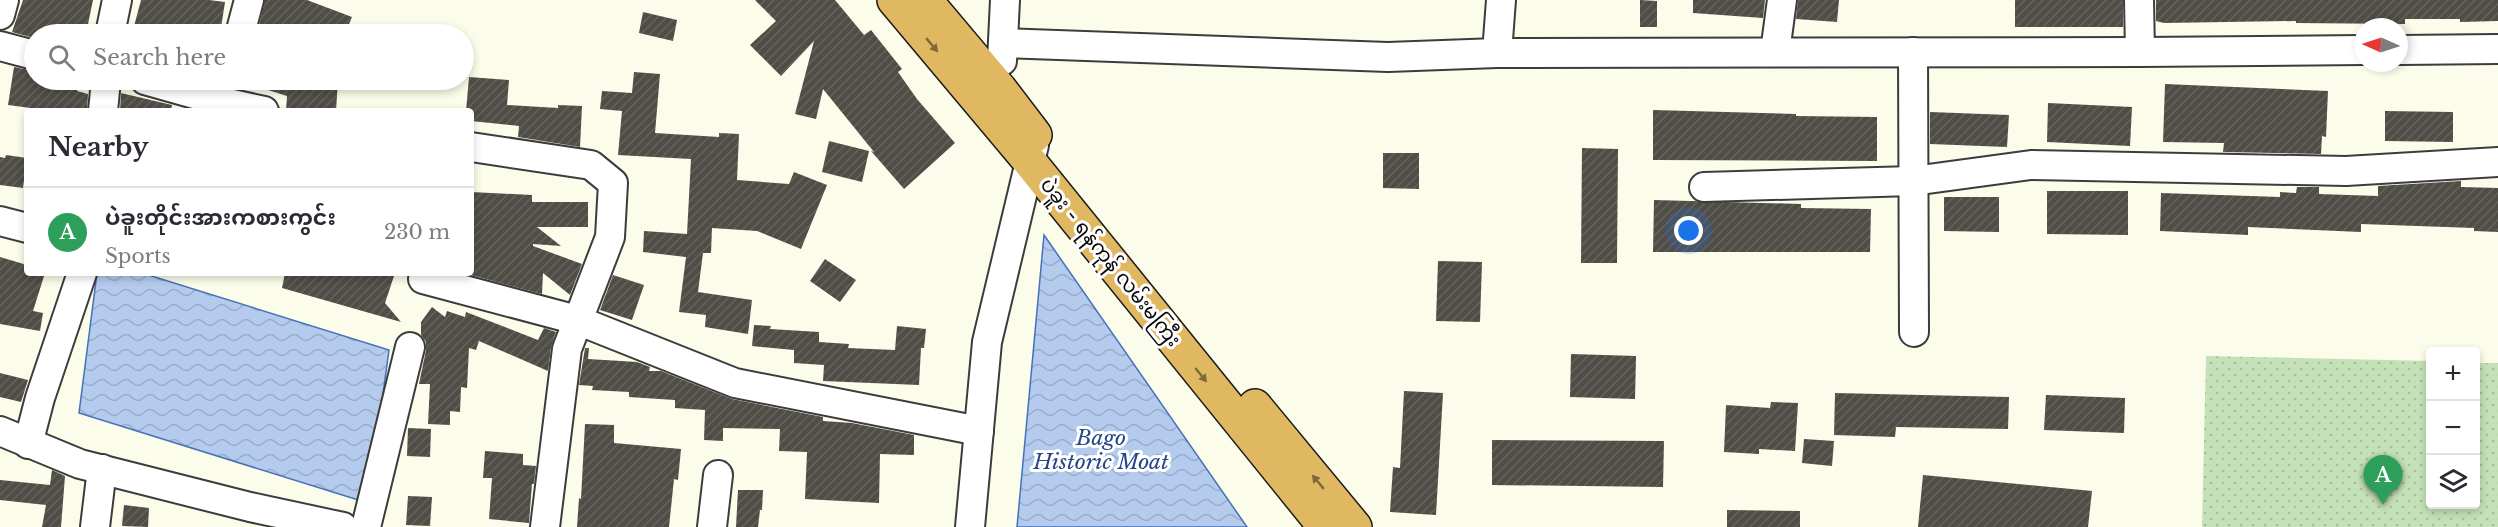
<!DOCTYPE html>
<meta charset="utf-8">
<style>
:root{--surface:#fff;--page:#f2f2f3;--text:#2b2b33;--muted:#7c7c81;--line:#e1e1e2;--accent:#1a73e8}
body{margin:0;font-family:"Libre Baskerville","Noto Sans Myanmar",serif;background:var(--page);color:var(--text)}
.controls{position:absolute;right:18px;bottom:18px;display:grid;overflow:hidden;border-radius:6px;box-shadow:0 3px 9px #0003}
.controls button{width:54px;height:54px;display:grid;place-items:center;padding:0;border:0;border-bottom:2px solid var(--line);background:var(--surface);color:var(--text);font:30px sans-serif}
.compass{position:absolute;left:2354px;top:18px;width:54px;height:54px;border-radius:50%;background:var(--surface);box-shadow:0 3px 9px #0003;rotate:273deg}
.you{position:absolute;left:1689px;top:231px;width:21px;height:21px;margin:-15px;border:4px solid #fff;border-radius:50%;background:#1a73e8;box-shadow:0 0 0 9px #1a73e833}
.badge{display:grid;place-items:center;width:39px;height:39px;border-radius:50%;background:var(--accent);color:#fff;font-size:20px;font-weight:700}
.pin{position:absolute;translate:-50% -50px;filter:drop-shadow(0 2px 3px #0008)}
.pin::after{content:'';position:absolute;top:32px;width:21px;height:18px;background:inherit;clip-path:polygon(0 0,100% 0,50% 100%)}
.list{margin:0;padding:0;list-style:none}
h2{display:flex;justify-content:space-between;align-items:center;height:78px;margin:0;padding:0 24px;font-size:26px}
h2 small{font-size:20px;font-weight:400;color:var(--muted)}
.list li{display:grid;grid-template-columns:39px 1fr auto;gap:18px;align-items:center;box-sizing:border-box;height:90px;padding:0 24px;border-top:2px solid var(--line)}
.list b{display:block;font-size:22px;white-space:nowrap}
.list p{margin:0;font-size:20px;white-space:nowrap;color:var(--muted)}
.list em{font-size:20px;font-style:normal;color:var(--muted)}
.icon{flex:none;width:33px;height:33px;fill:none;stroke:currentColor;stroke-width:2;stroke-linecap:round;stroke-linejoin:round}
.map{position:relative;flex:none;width:2498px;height:527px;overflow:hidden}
.search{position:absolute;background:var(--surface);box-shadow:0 3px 9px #0003;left:24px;top:24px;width:450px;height:66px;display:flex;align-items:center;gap:15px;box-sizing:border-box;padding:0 21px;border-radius:33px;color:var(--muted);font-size:22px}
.panel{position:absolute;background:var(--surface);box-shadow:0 3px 9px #0003;left:24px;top:108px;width:450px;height:168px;border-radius:6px}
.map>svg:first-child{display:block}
</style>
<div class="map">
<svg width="2498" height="527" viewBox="0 0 2498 527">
<defs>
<pattern id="grass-dots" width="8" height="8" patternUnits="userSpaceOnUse" patternTransform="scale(1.5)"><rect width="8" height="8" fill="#c4e1b8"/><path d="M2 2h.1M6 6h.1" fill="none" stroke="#a7c09d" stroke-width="1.8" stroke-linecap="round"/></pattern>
<pattern id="water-waves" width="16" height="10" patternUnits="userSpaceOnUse" patternTransform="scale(1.5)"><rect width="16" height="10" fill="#b4cbed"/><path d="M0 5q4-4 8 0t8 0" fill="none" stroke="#99adca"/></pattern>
<pattern id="building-hatch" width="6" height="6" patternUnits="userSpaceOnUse" patternTransform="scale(1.5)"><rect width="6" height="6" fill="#504d47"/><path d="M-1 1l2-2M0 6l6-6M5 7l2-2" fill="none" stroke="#64625d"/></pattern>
</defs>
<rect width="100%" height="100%" fill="#fbfce9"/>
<path fill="url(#grass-dots)" d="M2206 356 2430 361V504H2476V363H2498V527H2202Z"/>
<g fill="url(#water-waves)" stroke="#4571b9" stroke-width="1.5">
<path d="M1044 235 1247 527H1017Z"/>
<path d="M97 273H142L389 350 368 503 79 413Z"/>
</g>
<g fill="url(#building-hatch)">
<path d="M23 0H93L86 34H34V38L12 32Z"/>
<path d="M141 0H209L225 2 220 34H132Z"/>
<path d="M265 0H307L352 17 345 34H257Z"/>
<path d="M755 0H835L864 35 871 30 902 69 898 72 917 99 955 143 904 189 871 151 874 152 823 89 816 119 795 114 814 41 781 76 750 45 776 21Z"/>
<path d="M1640 0 1657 1V27H1640Z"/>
<path d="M1693 0H1765L1763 18 1693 13Z"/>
<path d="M1798 0H1839L1837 22 1796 19Z"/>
<rect x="2015" y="0" width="108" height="27"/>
<path d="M2156 0H2498V21L2460 22V19H2405V24L2296 23V21L2164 23 2156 21Z"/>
<path d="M643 12 677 20 673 41 639 33Z"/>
<path d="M14 67 34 71V80H80L77 91 88 94 87 111H53L8 105Z"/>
<path d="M634 72 660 74 655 133 719 137V133L739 134 737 180 789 184 794 172 827 185 801 249 757 231 712 228 711 253H703L698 292 752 300 748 334 705 327 706 315 679 312 686 257 643 252 644 231 687 234 691 159 618 155 622 111 600 109 602 91 632 93Z"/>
<path d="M469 77 509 80 507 105 558 108V105L582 106 580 147 518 137 519 126 471 121V111H466Z"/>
<path d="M247 80H338L336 111H286L287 96 246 83Z"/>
<path d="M2165 84 2328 91 2326 137 2322 136 2321 154 2223 152 2224 143 2163 142Z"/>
<path d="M121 93 172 105 171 111H120Z"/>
<path d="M2048 103 2132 107 2130 146 2047 142Z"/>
<path d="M1653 110 1796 114V116L1877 117V161L1653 160Z"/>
<path d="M2385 111 2453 112V142L2385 141Z"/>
<path d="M1930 112 2009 115 2007 147 1930 144Z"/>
<path d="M829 141 869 151 862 182 822 172Z"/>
<path d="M1582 148 1618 149 1617 263H1581Z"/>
<path d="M1383 153H1419V189L1383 188Z"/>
<path d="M6 155 27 158 23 188 0 185V157L5 158Z"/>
<path d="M2461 181V187L2498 188V232L2474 231V228L2361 224V232L2248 227V235L2160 231 2161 193 2280 197V192L2296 193 2297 187H2319V194L2378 196V186Z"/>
<path d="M2047 191H2128V235L2047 234Z"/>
<path d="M471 192 532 195V202H588V227H537L561 246 533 244V246L582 264 570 295 543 273 542 294 471 275Z"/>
<path d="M1944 197H1999V232L1944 231Z"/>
<path d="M1654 200 1801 204V208L1871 209 1870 252H1653Z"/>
<path d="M0 257 27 265V273H45L33 311 43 313 40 331 0 324Z"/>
<path d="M825 259 856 280 840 302 810 281Z"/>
<path d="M1438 261 1482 262 1480 322 1436 321Z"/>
<path d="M285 273H395L385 303 401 322 282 288Z"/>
<path d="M613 275 644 285 632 320 600 310Z"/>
<path d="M432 307 445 317 447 311 465 317 466 312 538 340 544 328 556 332 551 347 547 379 548 371 479 341 476 350 469 348 467 388 461 387 460 412 450 411V425L428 424 430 384H419L426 350V342L421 335V322Z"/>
<path d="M754 325 771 326 770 329 819 332V342L849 344 848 348 895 350 897 326 926 329 924 348H921L919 385 823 381 824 365 794 363V350L752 346Z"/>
<path d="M585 348H589L588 359 637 362 650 367 649 371H661L732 399 823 417V421L852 423 914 435V455L880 454 879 503 805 499 807 452 779 451 780 429 723 428V441L704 440 705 410 675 408V400L629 397V392L592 390 593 386 579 385Z"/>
<path d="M1571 354 1636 356 1635 399 1570 397Z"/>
<path d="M0 373 28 380 21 402 0 397Z"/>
<path d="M1404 391 1443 393 1436 515 1390 512 1393 467 1400 468Z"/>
<path d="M1835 393 2009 397 2008 429 1896 427 1895 437 1834 435Z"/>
<path d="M2046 395 2125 398 2124 433 2044 430Z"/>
<path d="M1771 402 1798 403 1795 451 1759 449V454L1724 452 1726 405 1770 408Z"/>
<path d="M585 424 614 425V443L681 449 678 480 674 479 669 527H577L579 498 581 499Z"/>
<path d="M408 428 431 429 430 457 407 456Z"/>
<path d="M1804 439 1834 441 1832 466 1802 463Z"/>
<path d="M1492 440 1664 441 1663 487 1492 485Z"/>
<path d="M485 451 523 454V465L536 466 534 484H532L529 523 489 519 492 478H483Z"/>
<path d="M52 470 65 476 61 527H42L46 505 0 500V480L50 485Z"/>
<path d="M1923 475 2092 491 2088 527H1918Z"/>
<path d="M738 490H763L762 510H760L758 527H736Z"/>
<path d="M408 496 432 497 430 526 406 525Z"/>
<path d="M124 505 149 508 148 527 122 526Z"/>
<path d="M1727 510 1800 511V527H1727Z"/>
</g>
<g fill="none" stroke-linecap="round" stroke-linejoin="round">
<defs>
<g id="minor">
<path d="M2139 0 2140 52"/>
<path d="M0 15 4 0"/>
<path d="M110 34 117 0"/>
<path d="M240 34 249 0"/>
<path d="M1003 43 1388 57 1497 53 2140 52 2363 50"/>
<path d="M0 46 34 55"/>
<path d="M2399 50 2498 49"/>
<path d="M1775 52 1782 0"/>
<path d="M1913 52 1914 332"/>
<path d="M1497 53 1501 0"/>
<path d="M1002 61 1005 0"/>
<path d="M145 80 223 102 264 111"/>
<path d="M103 111 106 80"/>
<path d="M471 147 591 165 613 183 610 237 567 349 545 527"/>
<path d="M1704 187 1913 181 2031 165 2346 171 2498 162"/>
<path d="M0 221 27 228"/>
<path d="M423 279 577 320 735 383 979 431"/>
<path d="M0 431 80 464 250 507 343 527"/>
<path d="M28 444 40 398 82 273"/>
<path d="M95 527 102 469"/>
<path d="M366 527 410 347"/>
<path d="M712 527 718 475"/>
<path d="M970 527 987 342 1034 145"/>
</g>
<g id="highway">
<path d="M894 0 1030 162 1325 527"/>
<path d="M925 0 1000 89 1035 135"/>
<path d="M1255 406 1355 527"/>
</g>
</defs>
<use href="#minor" stroke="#3c3c3c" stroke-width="32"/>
<use href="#highway" stroke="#1a1a1a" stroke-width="36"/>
<use href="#minor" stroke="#fff" stroke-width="28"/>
<use href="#highway" stroke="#e0b862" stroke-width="33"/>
</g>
<defs><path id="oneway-solid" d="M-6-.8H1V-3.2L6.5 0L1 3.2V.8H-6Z" transform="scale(1.5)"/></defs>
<g fill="#7f693a">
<use href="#oneway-solid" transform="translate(932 45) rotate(50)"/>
<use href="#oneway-solid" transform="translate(1201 375) rotate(51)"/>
<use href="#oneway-solid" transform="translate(1318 482) rotate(-130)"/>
</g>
<g text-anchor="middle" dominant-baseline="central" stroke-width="6" stroke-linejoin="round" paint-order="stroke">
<g font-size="20" fill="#090909" stroke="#fff">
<text transform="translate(1111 262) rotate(51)">ပဲခူး - ရန်ကုန် လမ်းမကြီး</text>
</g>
<g font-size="21" font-style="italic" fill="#254789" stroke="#fff">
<text x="1101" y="438">Bago<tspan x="1101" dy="24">Historic Moat</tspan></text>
</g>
</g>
</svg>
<div class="controls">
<button>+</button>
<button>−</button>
<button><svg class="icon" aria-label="layers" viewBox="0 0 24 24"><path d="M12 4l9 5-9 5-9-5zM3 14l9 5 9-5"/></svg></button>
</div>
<svg class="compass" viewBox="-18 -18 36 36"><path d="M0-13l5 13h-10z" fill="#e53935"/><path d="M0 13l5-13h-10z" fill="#7c7c81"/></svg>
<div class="you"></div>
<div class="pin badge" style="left:2383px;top:505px;background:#2e9e5b">A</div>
<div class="search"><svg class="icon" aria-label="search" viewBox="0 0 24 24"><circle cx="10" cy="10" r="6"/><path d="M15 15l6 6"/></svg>Search here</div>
<section class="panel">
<h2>Nearby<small></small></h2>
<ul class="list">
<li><span class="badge" style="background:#2e9e5b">A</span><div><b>ပဲခူးတိုင်းအားကစားကွင်း</b><p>Sports</p></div><em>230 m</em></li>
</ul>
</section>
</div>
